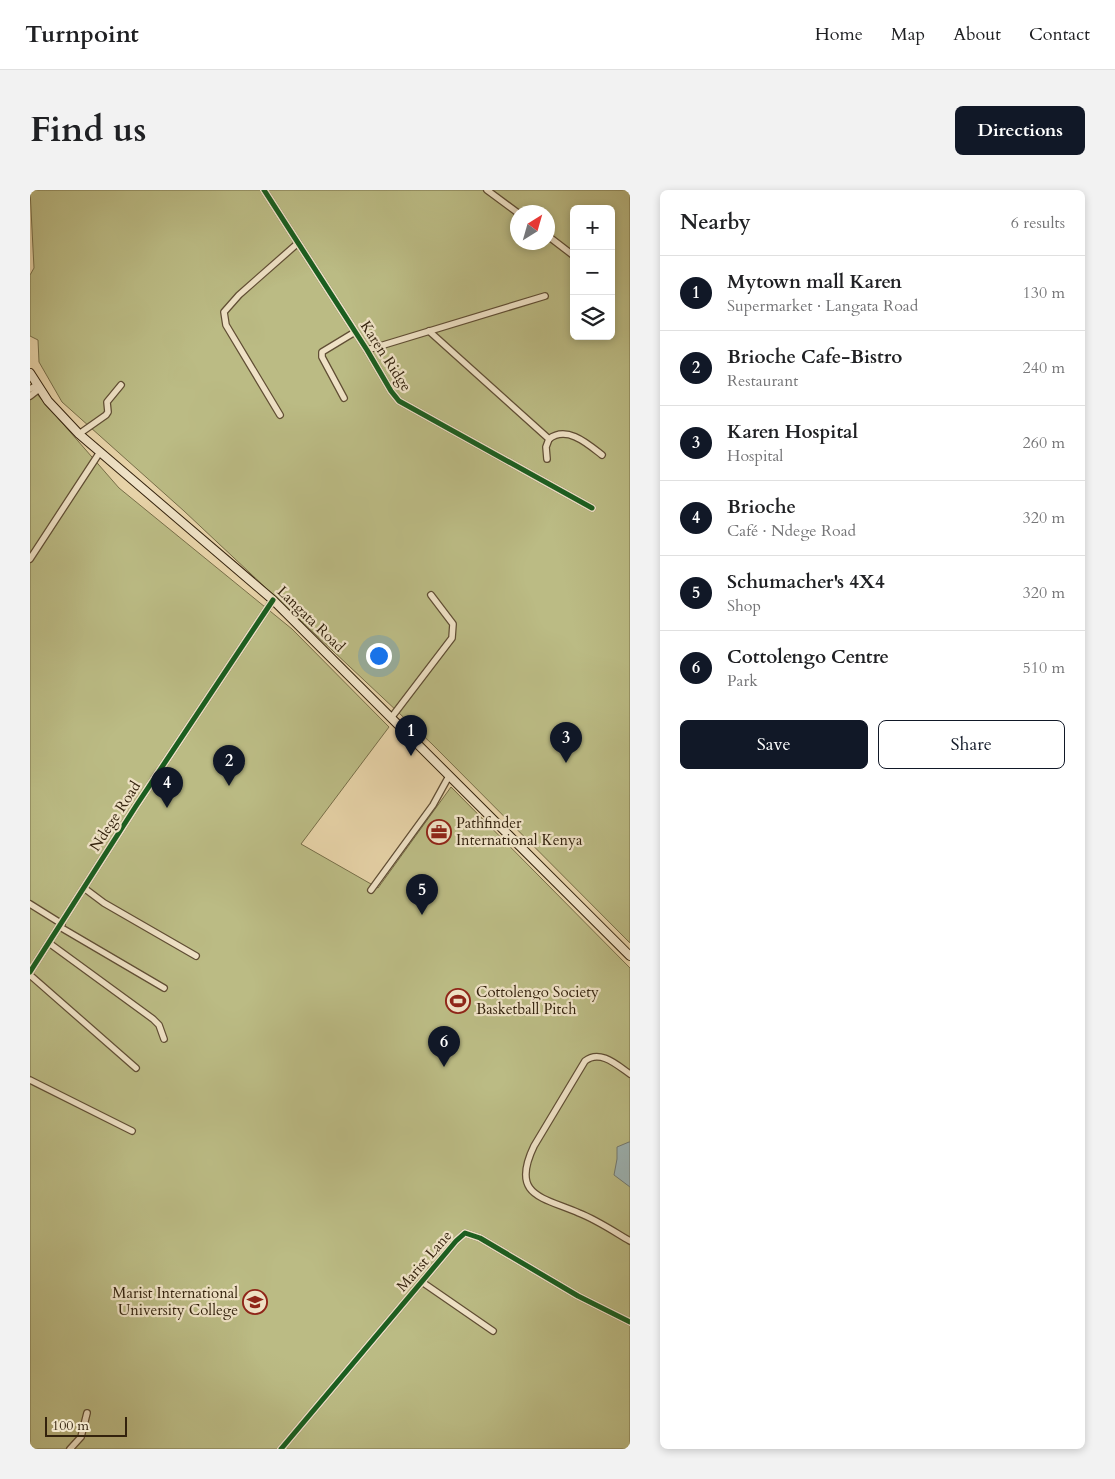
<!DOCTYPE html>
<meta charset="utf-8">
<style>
:root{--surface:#fff;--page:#f2f2f2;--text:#202124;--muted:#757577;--line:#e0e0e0;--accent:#111827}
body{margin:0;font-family:Cardo,serif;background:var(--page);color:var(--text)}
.controls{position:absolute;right:15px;top:15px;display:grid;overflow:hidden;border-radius:8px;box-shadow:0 2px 8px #0003}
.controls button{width:45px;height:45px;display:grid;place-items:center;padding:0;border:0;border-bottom:1px solid var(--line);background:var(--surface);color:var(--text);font:25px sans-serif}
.compass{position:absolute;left:480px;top:15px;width:45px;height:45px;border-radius:50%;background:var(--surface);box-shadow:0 2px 8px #0003;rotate:37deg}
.scale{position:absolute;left:15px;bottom:12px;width:82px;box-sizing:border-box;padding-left:5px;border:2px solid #33220d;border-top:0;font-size:14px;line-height:18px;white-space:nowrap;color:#33220d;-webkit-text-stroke:4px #efe2c6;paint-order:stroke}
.you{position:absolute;left:348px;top:465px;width:18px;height:18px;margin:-12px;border:4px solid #fff;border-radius:50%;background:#1a73e8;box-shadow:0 0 0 8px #1a73e833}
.badge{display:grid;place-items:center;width:32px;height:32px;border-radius:50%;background:var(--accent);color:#fff;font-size:16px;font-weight:700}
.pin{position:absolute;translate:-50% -41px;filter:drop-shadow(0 1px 2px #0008)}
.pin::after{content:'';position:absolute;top:26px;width:18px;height:15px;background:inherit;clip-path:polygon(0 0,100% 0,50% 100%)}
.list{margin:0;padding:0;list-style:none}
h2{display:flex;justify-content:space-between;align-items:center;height:65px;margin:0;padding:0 20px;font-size:21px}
h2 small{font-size:16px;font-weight:400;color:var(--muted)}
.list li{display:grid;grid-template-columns:32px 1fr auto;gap:15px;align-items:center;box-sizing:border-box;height:75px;padding:0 20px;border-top:1px solid var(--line)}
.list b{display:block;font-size:19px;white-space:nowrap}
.list p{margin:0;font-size:16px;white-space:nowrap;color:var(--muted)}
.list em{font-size:16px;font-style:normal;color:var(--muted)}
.actions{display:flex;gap:10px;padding:15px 20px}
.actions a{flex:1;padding:11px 0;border:1px solid var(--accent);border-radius:8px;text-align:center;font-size:18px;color:var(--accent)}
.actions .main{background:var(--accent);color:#fff}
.icon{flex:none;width:28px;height:28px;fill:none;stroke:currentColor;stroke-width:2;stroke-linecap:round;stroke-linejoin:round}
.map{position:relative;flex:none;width:600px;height:1259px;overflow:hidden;border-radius:8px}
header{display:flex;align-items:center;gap:30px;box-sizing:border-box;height:70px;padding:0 25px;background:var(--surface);border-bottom:1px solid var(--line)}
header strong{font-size:24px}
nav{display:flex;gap:28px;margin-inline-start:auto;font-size:18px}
.intro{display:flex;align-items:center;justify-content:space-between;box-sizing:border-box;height:120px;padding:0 30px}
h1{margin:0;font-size:35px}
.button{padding:12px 22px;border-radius:8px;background:var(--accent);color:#fff;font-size:18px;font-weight:700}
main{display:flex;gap:30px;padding:0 30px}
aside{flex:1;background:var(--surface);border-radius:8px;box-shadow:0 2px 8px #0003}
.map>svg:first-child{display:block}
</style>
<header>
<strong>Turnpoint</strong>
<nav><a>Home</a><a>Map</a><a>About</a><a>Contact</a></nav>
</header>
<div class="intro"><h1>Find us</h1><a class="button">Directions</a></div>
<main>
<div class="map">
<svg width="600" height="1259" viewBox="0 0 600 1259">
<rect width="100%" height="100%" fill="#e7d3a8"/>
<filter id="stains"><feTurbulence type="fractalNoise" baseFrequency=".004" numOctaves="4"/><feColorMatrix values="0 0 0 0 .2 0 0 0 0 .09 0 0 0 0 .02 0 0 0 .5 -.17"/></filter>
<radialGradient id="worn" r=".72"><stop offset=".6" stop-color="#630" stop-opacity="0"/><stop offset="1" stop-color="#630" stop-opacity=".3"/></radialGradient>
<g fill="#bbbb84" stroke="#776e48" fill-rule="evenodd">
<path d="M0 0H600V753L402 554 154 321 32 212 9 172 8 150 0 146V85L4 78ZM544 19H581V146H544ZM488 22H518V52H488Z"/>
<path d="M0 196 89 298 262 439 359 537 271 654 348 698 421 597 600 778V1259H0Z"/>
</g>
<path fill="#9db4b4" stroke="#737a71" d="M599 952H600V997L584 985 587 969V957Z"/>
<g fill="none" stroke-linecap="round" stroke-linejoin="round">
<defs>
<g id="street">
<path d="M234 0 337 160 361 201 369 211 562 318"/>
<path d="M457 0 488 23"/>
<path d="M518 46 544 66"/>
<path d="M399 141 519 249 516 257 517 269"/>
<path d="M337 160 515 106"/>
<path d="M0 199 7 195"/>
<path d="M0 206 9 199"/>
<path d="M314 208 292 167V162L325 142"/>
<path d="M250 225 196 135 194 122 209 105 268 53"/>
<path d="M49 244 76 225 78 222 77 212 91 195"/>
<path d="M519 249C537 235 558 254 572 265"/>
<path d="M0 369 70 262"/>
<path d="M361 528 422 448 423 434 401 405"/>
<path d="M54 698 74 713 166 766"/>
<path d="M341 700 403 615 419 586"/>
<path d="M0 714 32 734"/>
<path d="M30 737 134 798"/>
<path d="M19 753 123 829 129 835 134 849"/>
<path d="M0 782 106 616 243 410"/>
<path d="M0 785 106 878"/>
<path d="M600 884C587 875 570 859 555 871L504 956C480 1006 512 1007 549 1023 567 1030 583 1041 600 1051"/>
<path d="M0 890 102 941"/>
<path d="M392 1092 463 1141"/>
<path d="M40 1259 51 1247 57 1223"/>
<path d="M251 1259 426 1051 435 1043 450 1048 548 1106 600 1132"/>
</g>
<path id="secondary" d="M0 183 18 211 49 244 243 410 600 766"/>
</defs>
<use href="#street" stroke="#604e34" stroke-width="8"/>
<use href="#secondary" stroke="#33220d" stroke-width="10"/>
<use href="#street" stroke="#efe2c6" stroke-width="5.5"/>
<use href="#secondary" stroke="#efe2c6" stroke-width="8"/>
<defs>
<g id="cycleway">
<path d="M234 0 337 160 361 201 369 211 562 318"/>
<path d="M0 782 106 616 243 410"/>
<path d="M251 1259 426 1051 435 1043 450 1048 548 1106 600 1132"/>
</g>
</defs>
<use href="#cycleway" stroke="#efe2c6" stroke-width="8"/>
<use href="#cycleway" stroke="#1b5e20" stroke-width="5"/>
</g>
<defs>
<symbol id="office-ring" viewBox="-11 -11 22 22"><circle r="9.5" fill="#efe2c6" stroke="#8f2418" stroke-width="1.5"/><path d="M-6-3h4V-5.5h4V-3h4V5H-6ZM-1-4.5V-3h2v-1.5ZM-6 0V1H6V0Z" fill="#8f2418"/></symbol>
<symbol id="stadium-ring" viewBox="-11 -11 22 22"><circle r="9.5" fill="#efe2c6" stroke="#8f2418" stroke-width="1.5"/><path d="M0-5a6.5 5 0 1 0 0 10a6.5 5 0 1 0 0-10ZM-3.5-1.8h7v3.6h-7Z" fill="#8f2418"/></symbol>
<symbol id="university-ring" viewBox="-11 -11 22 22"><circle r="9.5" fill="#efe2c6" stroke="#8f2418" stroke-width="1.5"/><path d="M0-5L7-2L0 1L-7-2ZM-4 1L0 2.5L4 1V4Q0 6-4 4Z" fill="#8f2418"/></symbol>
</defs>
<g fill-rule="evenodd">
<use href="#office-ring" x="395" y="628" width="28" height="28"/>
<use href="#stadium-ring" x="414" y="797" width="28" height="28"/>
<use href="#university-ring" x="211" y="1098" width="28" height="28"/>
</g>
<g text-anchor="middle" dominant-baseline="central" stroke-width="4.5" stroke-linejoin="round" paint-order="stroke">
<g font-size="15" fill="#33220d" stroke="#efe2c6">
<text transform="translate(356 166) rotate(57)">Karen Ridge</text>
<text transform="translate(281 429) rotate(44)">Langata Road</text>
<text transform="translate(85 626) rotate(-57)">Ndege Road</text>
<text transform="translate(394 1071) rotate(-49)">Marist Lane</text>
</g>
<g font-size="15" fill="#33220d" stroke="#efe2c6" text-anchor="start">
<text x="426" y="633">Pathfinder<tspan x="426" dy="17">International Kenya</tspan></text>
<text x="446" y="802">Cottolengo Society<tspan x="446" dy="17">Basketball Pitch</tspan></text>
<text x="208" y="1103" text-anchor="end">Marist International<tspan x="208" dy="17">University College</tspan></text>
</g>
</g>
<rect width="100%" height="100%" filter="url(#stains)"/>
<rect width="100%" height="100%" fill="url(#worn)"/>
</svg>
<div class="controls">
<button>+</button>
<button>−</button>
<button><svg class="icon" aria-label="layers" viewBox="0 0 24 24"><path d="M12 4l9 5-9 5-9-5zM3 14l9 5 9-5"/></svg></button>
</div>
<svg class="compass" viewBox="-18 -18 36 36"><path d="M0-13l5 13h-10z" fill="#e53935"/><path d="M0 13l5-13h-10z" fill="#757577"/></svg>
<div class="scale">100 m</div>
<div class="you"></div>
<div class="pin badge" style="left:381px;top:566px">1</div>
<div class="pin badge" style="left:199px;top:596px">2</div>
<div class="pin badge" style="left:536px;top:573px">3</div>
<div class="pin badge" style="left:137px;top:618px">4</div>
<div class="pin badge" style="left:392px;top:725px">5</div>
<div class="pin badge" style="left:414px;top:877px">6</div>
</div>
<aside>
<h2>Nearby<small>6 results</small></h2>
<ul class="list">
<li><span class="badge">1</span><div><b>Mytown mall Karen</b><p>Supermarket · Langata Road</p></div><em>130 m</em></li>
<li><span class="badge">2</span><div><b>Brioche Cafe-Bistro</b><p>Restaurant</p></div><em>240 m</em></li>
<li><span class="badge">3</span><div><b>Karen Hospital</b><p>Hospital</p></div><em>260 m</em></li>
<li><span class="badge">4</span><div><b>Brioche</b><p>Café · Ndege Road</p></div><em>320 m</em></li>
<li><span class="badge">5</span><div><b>Schumacher's 4X4</b><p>Shop</p></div><em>320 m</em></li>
<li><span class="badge">6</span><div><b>Cottolengo Centre</b><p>Park</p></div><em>510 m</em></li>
</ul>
<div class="actions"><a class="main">Save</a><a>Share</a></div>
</aside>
</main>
